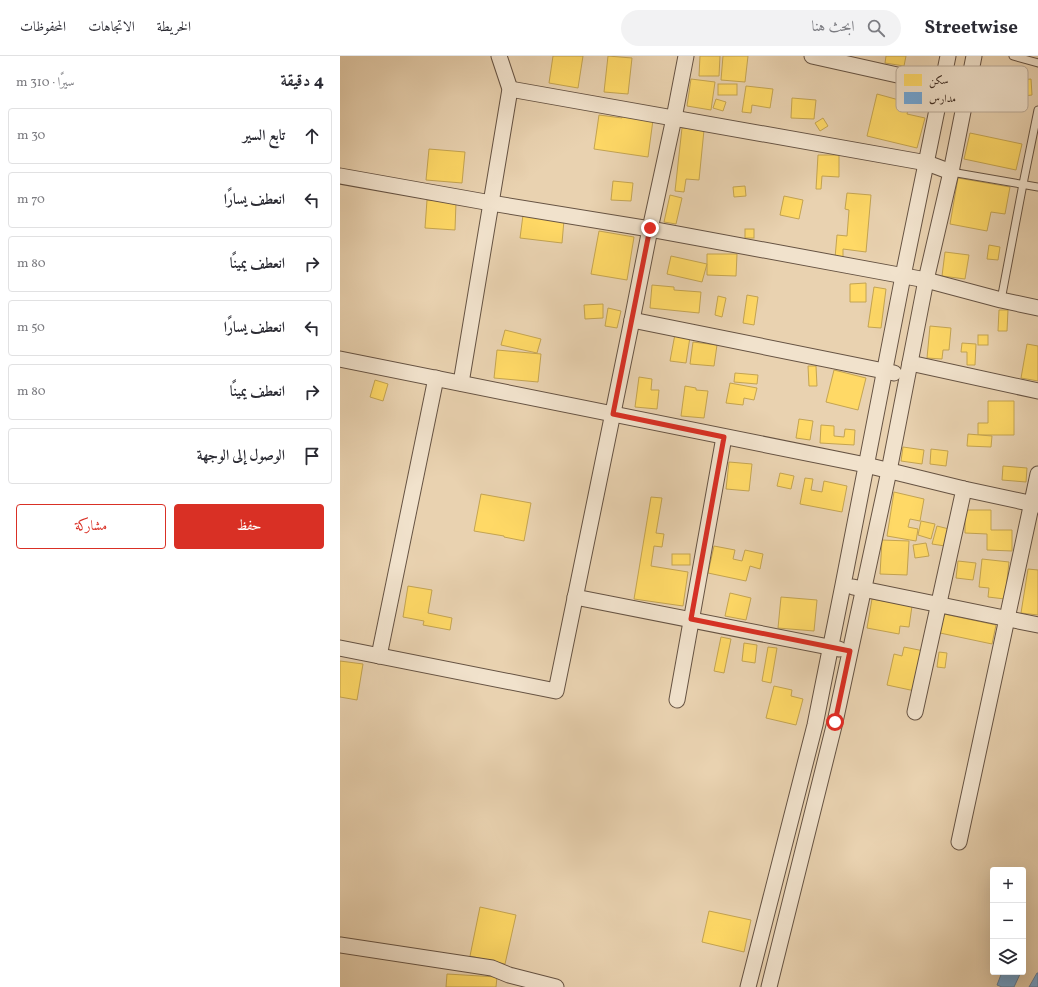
<!DOCTYPE html>
<html lang="ar">
<meta charset="utf-8">
<style>
:root{--surface:#fff;--page:#f2f2f3;--text:#2b2b33;--muted:#7c7c81;--line:#e1e1e2;--accent:#d93025}
body{margin:0;font-family:Vollkorn,Amiri,serif;background:var(--page);color:var(--text);direction:rtl}
.controls{position:absolute;right:12px;bottom:12px;display:grid;overflow:hidden;border-radius:4px;box-shadow:0 4px 16px #0002}
.controls button{width:36px;height:36px;display:grid;place-items:center;padding:0;border:0;border-bottom:1px solid var(--line);background:var(--surface);color:var(--text);font:20px sans-serif}
.stop{position:absolute;width:12px;height:12px;margin:-9px;border:3px solid #d93025;border-radius:50%;background:#fff}
.stop.end{background:#d93025;border-color:#fff;box-shadow:0 1px 4px #0008}
.list{margin:0;padding:0;list-style:none}
h2{display:flex;justify-content:space-between;align-items:center;height:52px;margin:0;padding:0 16px;font-size:17px}
h2 small{font-size:13px;font-weight:400;color:var(--muted)}
.list li{display:grid;grid-template-columns:26px 1fr auto;gap:12px;align-items:center;box-sizing:border-box;height:56px;margin:0 8px 8px;padding:0 8px;border:1px solid var(--line);border-radius:4px}
.list b{display:block;font-size:15px;white-space:nowrap}
.list em{font-size:13px;font-style:normal;color:var(--muted)}
.actions{display:flex;gap:8px;padding:12px 16px}
.actions a{flex:1;padding:9px 0;border:1px solid var(--accent);border-radius:4px;text-align:center;font-size:14px;color:var(--accent)}
.actions .main{background:var(--accent);color:#fff}
.icon{flex:none;width:22px;height:22px;fill:none;stroke:currentColor;stroke-width:2;stroke-linecap:round;stroke-linejoin:round}
.map{position:relative;flex:none;width:698px;height:931px;overflow:hidden;direction:ltr}
header{display:flex;align-items:center;gap:24px;box-sizing:border-box;height:56px;padding:0 20px;background:var(--surface);border-bottom:1px solid var(--line)}
header strong{font-size:19px}
nav{display:flex;gap:22px;margin-inline-start:auto;font-size:14px}
.search{width:280px;height:36px;background:var(--page);display:flex;align-items:center;gap:10px;box-sizing:border-box;padding:0 14px;border-radius:22px;color:var(--muted);font-size:15px}
main{display:flex}
aside{flex:1;background:var(--surface)}
.map>svg:first-child{display:block}
</style>
<header>
<strong>Streetwise</strong>
<div class="search"><svg class="icon" aria-label="search" viewBox="0 0 24 24"><circle cx="10" cy="10" r="6"/><path d="M15 15l6 6"/></svg>ابحث هنا</div>
<nav><a>الخريطة</a><a>الاتجاهات</a><a>المحفوظات</a></nav>
</header>
<main>
<div class="map">
<svg width="698" height="931" viewBox="0 0 698 931">
<rect width="100%" height="100%" fill="#e9d2b0"/>
<filter id="stains"><feTurbulence type="fractalNoise" baseFrequency=".005" numOctaves="4"/><feColorMatrix values="0 0 0 0 .2 0 0 0 0 .09 0 0 0 0 .02 0 0 0 .5 -.17"/></filter>
<radialGradient id="worn" r=".72"><stop offset=".6" stop-color="#630" stop-opacity="0"/><stop offset="1" stop-color="#630" stop-opacity=".3"/></radialGradient>
<g fill="#ffd966" stroke="#c4a451">
<path d="M213 0H243L238 32 209 27Z"/>
<path d="M268 0 292 2 288 38 264 36Z"/>
<path d="M360 0H380L379 20H359Z"/>
<path d="M383 0H408L405 26 381 24Z"/>
<path d="M546 0H566L564 10 545 7Z"/>
<path d="M351 23 375 26 371 54 347 50Z"/>
<path d="M691 23 692 39 675 41V53L669 54 667 25Z"/>
<rect x="378" y="28" width="19" height="11"/>
<path d="M406 30 433 33 430 52 412 49 411 57 402 56Z"/>
<path d="M537 38 570 47 567 58 585 62 577 92 527 80Z"/>
<path d="M452 42 476 44 474 63 451 62Z"/>
<path d="M376 43 386 46 383 55 373 52Z"/>
<path d="M259 59 282 62V60L313 64 308 101 254 93Z"/>
<path d="M483 62 488 70 480 75 475 67Z"/>
<path d="M342 72 364 74 359 124 346 123 344 136 335 135Z"/>
<path d="M630 77 682 88 676 114 624 103Z"/>
<path d="M89 93 125 96 122 127 86 124Z"/>
<path d="M478 99H499V121L482 120 481 133H476Z"/>
<path d="M618 122 670 131 665 158 651 156 647 175 610 168Z"/>
<path d="M273 125 293 127 291 145 271 144Z"/>
<path d="M405 130 406 140 394 141 393 131Z"/>
<path d="M507 137 531 139 526 196 503 193V203L495 202 497 179 507 180 509 154 505 153Z"/>
<path d="M330 139 342 142 336 168 324 166Z"/>
<path d="M444 140 463 144 459 163 440 159Z"/>
<path d="M87 144 116 146 115 174 85 172Z"/>
<path d="M183 159 224 164 222 187 180 182Z"/>
<rect x="405" y="173" width="9" height="9"/>
<path d="M259 175 294 181 287 224 251 218Z"/>
<path d="M649 189 660 191 658 204 647 203Z"/>
<path d="M605 196 629 199 625 223 602 220Z"/>
<path d="M367 198H397L396 220 367 219Z"/>
<path d="M331 200 367 208 362 226 327 218Z"/>
<path d="M526 227V246H510V228Z"/>
<path d="M312 229 334 231V234L361 236 359 257 310 252Z"/>
<path d="M534 231 546 233 541 272 528 271Z"/>
<path d="M407 239 418 241 414 269 403 267Z"/>
<path d="M378 240 386 242 382 261 375 259Z"/>
<path d="M263 248V262L245 263 244 249Z"/>
<path d="M268 252 281 255 277 272 265 270Z"/>
<path d="M659 254H668L667 275H658Z"/>
<path d="M590 270 611 272 609 294H603L602 303 587 302Z"/>
<path d="M165 274 201 283 197 297 161 289Z"/>
<path d="M335 278 350 281 346 307 330 305Z"/>
<rect x="638" y="279" width="10" height="10"/>
<path d="M353 286 377 289 374 310 350 308Z"/>
<path d="M622 287 636 288 635 309H627V296H621Z"/>
<path d="M687 288 698 290V325L681 322Z"/>
<path d="M157 294 201 298 198 326 154 322Z"/>
<path d="M468 310H476L477 330H469Z"/>
<path d="M494 314 526 322 518 354 486 346Z"/>
<path d="M395 317 418 319 417 328 394 326Z"/>
<path d="M299 321 312 323 311 334H319L317 353 295 351Z"/>
<path d="M35 324 48 328 43 345 30 341Z"/>
<path d="M390 327 417 332 414 344 404 342 403 349 386 347Z"/>
<path d="M345 330 356 332V334L368 335 364 362 341 360Z"/>
<path d="M648 345H674V379H638V367H648Z"/>
<path d="M459 363 473 365 470 384 456 382Z"/>
<path d="M481 369 494 370V380L504 381 505 373 515 374 514 389 480 387Z"/>
<path d="M628 378 652 380 651 391 627 390Z"/>
<path d="M563 391 584 394 582 408 561 405Z"/>
<path d="M591 393 608 395 606 410 590 408Z"/>
<path d="M389 406 412 408 409 435 386 433Z"/>
<path d="M663 410 687 412 686 426 662 424Z"/>
<path d="M440 417 454 420 451 433 437 430Z"/>
<path d="M465 422 473 423 471 434 482 436 484 425 507 430 502 456 460 448Z"/>
<path d="M554 436 584 443 580 465 570 463 568 471 578 473 576 485 547 480Z"/>
<path d="M141 438 191 447 184 485 164 481V480L134 475Z"/>
<path d="M311 441 322 442 316 477 324 478 322 491 314 490 311 510 348 516 343 550 294 543Z"/>
<path d="M625 454H651V474H672V495L647 494V478L625 477Z"/>
<path d="M581 465 595 468 591 483 578 479Z"/>
<path d="M597 470 609 473 605 490 592 488Z"/>
<path d="M542 484 569 485 567 519 540 518Z"/>
<path d="M586 487 589 500 575 502 573 489Z"/>
<path d="M374 490 395 494 393 503 402 505 405 494 423 498 420 513 410 510 406 525 368 517Z"/>
<rect x="332" y="498" width="18" height="11"/>
<path d="M642 503 669 506 665 543 648 541 649 532 639 531Z"/>
<path d="M618 505 636 507 633 524 616 522Z"/>
<path d="M688 513 698 514V559L681 557Z"/>
<path d="M68 530 92 534 88 557 112 562 110 574 83 569 84 565 63 561Z"/>
<path d="M390 537 411 542 406 564 385 560Z"/>
<path d="M441 541 477 544 474 575 438 572Z"/>
<path d="M532 543 572 550 569 571 560 570 559 578 527 572Z"/>
<path d="M604 558 656 569 652 588 600 577Z"/>
<path d="M381 581 391 583 384 617 374 615Z"/>
<path d="M404 587 417 589 415 607 402 605Z"/>
<path d="M428 591 437 592 431 627 422 625Z"/>
<path d="M564 591 584 595 575 635 547 629 554 598 562 600Z"/>
<path d="M599 596 607 597 605 612 597 611Z"/>
<path d="M0 605 23 608 17 644 0 641Z"/>
<path d="M434 630 452 634 451 640 463 643 456 669 426 662Z"/>
<path d="M140 851 176 859 165 908 130 900Z"/>
<path d="M369 855 411 864 404 896 362 886Z"/>
<path d="M107 918 157 921 156 931H106Z"/>
</g>
<g fill="#6fa8dc" stroke="#5f82a3">
<path d="M662 916H681L674 931H662L657 929Z"/>
<path d="M697 917H698V931H689Z"/>
</g>
<g fill="none" stroke-linecap="round" stroke-linejoin="round">
<defs>
<g id="lane">
<path d="M673 0 698 7"/>
<path d="M611 116 698 131"/>
<path d="M661 244 683 128 698 54"/>
</g>
<g id="street">
<path d="M472 0 602 29"/>
<path d="M170 33 587 107 611 116"/>
<path d="M0 120 151 147 310 173 586 224 661 244 698 252"/>
<path d="M292 264 554 317"/>
<path d="M0 303 526 409 624 433 698 449"/>
<path d="M570 307 698 335"/>
<path d="M121 327 170 33 159 0"/>
<path d="M513 531 698 569"/>
<path d="M235 541 499 593"/>
<path d="M0 592 216 635 292 264 310 173 334 62 346 0"/>
<path d="M39 600 96 322"/>
<path d="M337 644 384 381"/>
<path d="M575 656 624 433"/>
<path d="M619 786 698 418"/>
<path d="M0 889 152 912 169 919 216 931"/>
<path d="M408 931 475 669 503 529 563 220 608 0"/>
<path d="M429 931 495 666 549 415 586 224 611 116 634 0"/>
</g>
</defs>
<use href="#lane" stroke="#665343" stroke-width="9"/>
<use href="#street" stroke="#665343" stroke-width="17"/>
<use href="#lane" stroke="#f1e2cc" stroke-width="7"/>
<use href="#street" stroke="#f1e2cc" stroke-width="15"/>
</g>
<g fill="none" stroke-linecap="round" stroke-linejoin="round">
<path stroke="#d93025" stroke-width="5" d="M310 172 273 358 384 381 351 563 510 595 495 666"/>
</g>
<rect x="556" y="10" width="132" height="46" rx="6" fill="#f1e2cc" stroke="#baaa98" stroke-width="1"/>
<rect x="564" y="18" width="18" height="12" fill="#ffd966"/>
<rect x="564" y="36" width="18" height="12" fill="#6fa8dc"/>
<g font-size="11" fill="#3b291f">
<text x="589" y="28">سكن</text>
<text x="589" y="46">مدارس</text>
</g>
<rect width="100%" height="100%" filter="url(#stains)"/>
<rect width="100%" height="100%" fill="url(#worn)"/>
</svg>
<div class="controls">
<button>+</button>
<button>−</button>
<button><svg class="icon" aria-label="layers" viewBox="0 0 24 24"><path d="M12 4l9 5-9 5-9-5zM3 14l9 5 9-5"/></svg></button>
</div>
<div class="stop" style="left:495px;top:666px"></div>
<div class="stop end" style="left:310px;top:172px"></div>
</div>
<aside>
<h2>4 دقيقة<small>سيرًا · 310 m</small></h2>
<ul class="list">
<li><svg class="icon" aria-label="ahead" viewBox="0 0 24 24"><path d="M12 20V5M6 11l6-6 6 6"/></svg><div><b>تابع السير</b></div><em>30 m</em></li>
<li><svg class="icon" aria-label="left" viewBox="0 0 24 24"><path d="M17 20v-9H6M10 6l-5 5 5 5"/></svg><div><b>انعطف يسارًا</b></div><em>70 m</em></li>
<li><svg class="icon" aria-label="right" viewBox="0 0 24 24"><path d="M7 20v-9h11M14 6l5 5-5 5"/></svg><div><b>انعطف يمينًا</b></div><em>80 m</em></li>
<li><svg class="icon" aria-label="left" viewBox="0 0 24 24"><path d="M17 20v-9H6M10 6l-5 5 5 5"/></svg><div><b>انعطف يسارًا</b></div><em>50 m</em></li>
<li><svg class="icon" aria-label="right" viewBox="0 0 24 24"><path d="M7 20v-9h11M14 6l5 5-5 5"/></svg><div><b>انعطف يمينًا</b></div><em>80 m</em></li>
<li><svg class="icon" aria-label="arrive" viewBox="0 0 24 24"><path d="M6 21V4h12l-3 4 3 4H6"/></svg><div><b>الوصول إلى الوجهة</b></div></li>
</ul>
<div class="actions"><a class="main">حفظ</a><a>مشاركة</a></div>
</aside>
</main>
